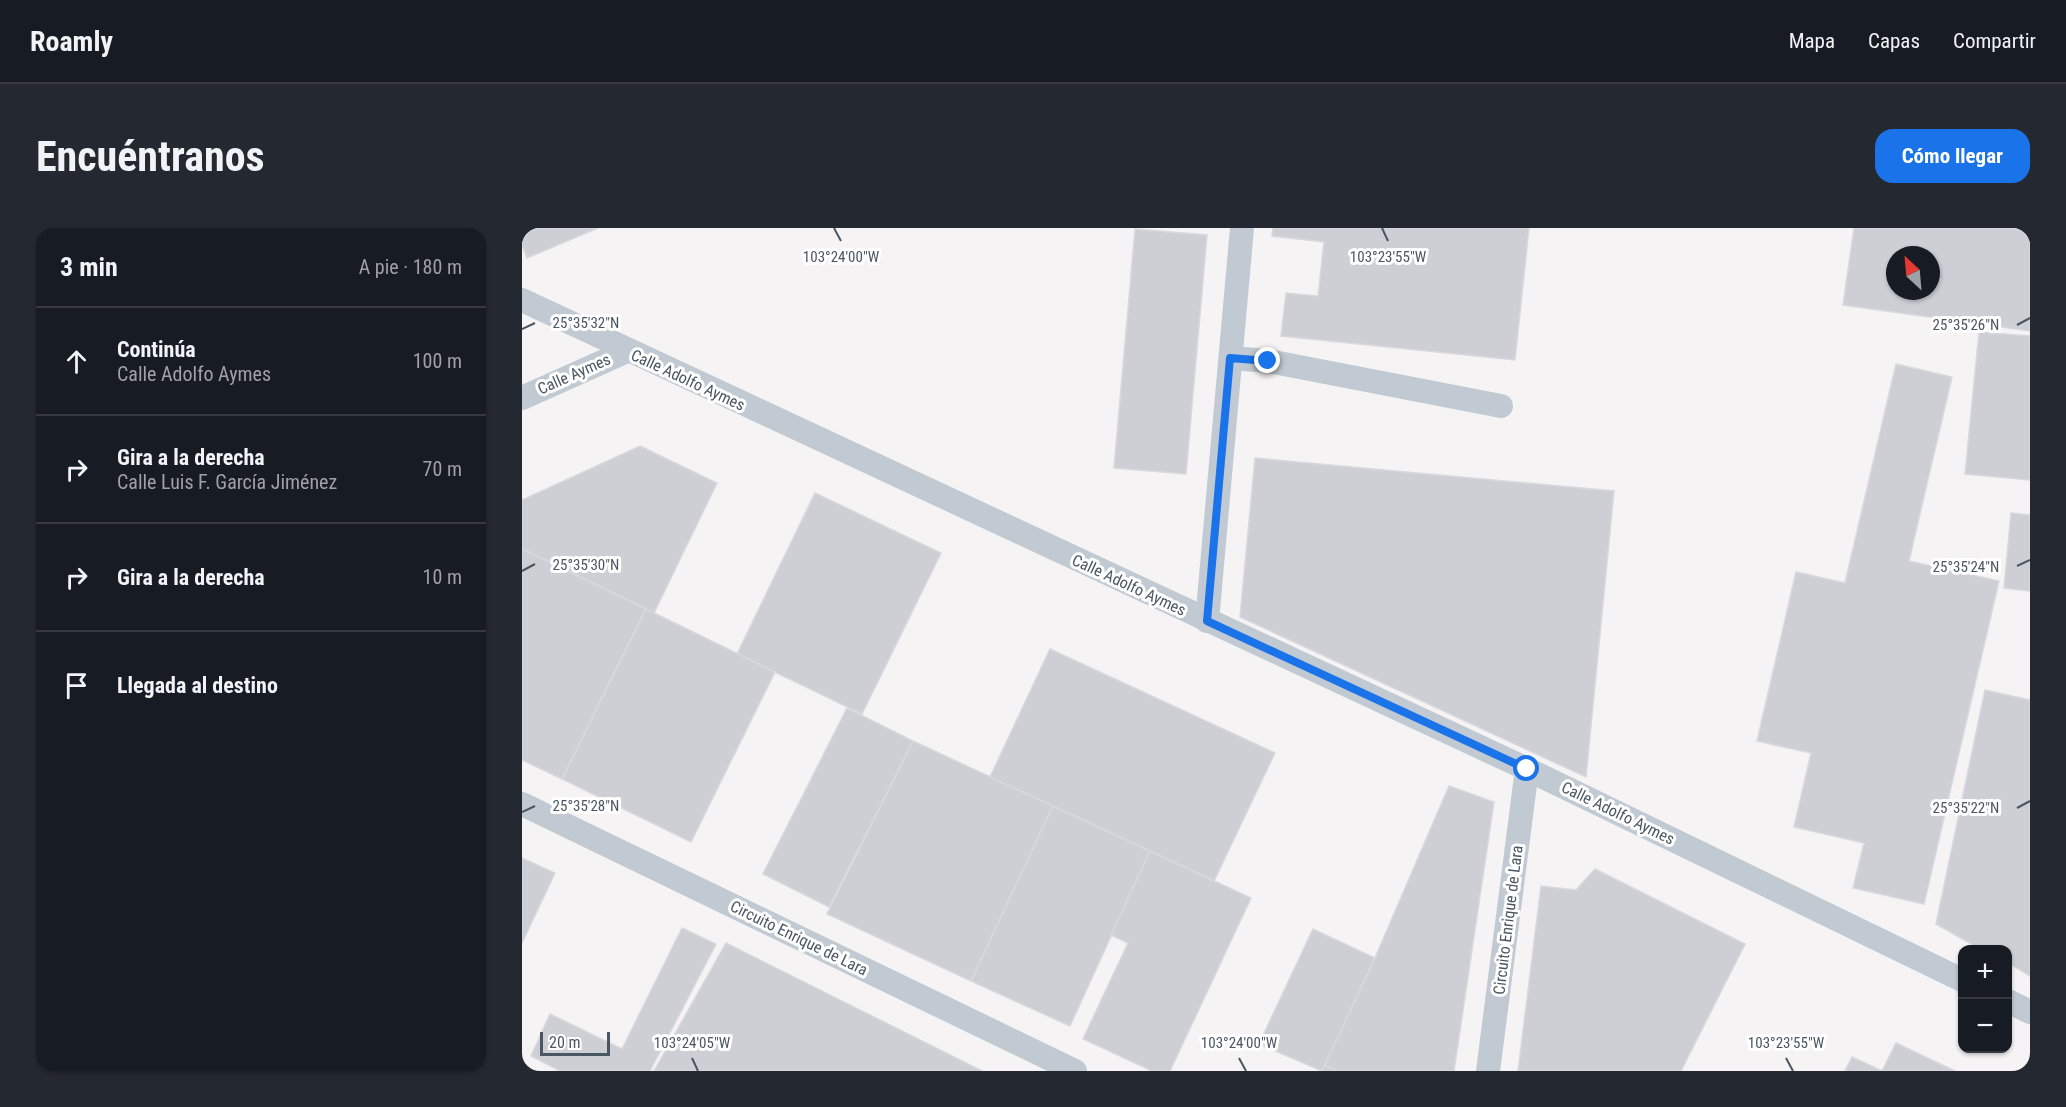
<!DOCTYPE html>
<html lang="es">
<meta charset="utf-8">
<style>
:root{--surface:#171b24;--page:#242831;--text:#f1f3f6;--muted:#9ea1a6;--line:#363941;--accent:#1a73e8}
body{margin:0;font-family:"Roboto Condensed",sans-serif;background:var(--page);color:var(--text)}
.controls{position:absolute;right:18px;bottom:18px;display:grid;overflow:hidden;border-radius:12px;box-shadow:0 2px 4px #0004}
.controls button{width:54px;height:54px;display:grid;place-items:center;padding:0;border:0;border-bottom:2px solid var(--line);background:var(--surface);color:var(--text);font:30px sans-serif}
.compass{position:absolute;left:1364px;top:18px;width:54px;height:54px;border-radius:50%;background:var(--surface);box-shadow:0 2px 4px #0004;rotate:334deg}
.scale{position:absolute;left:18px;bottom:15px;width:70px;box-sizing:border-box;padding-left:6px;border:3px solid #4a5661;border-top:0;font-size:16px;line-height:21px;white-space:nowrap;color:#4a5661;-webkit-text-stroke:4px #fff;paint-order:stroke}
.stop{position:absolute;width:18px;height:18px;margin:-14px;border:4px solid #1a73e8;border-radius:50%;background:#fff}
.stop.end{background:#1a73e8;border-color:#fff;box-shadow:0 2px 6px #0008}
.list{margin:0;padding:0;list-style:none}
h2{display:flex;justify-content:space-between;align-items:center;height:78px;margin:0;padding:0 24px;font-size:26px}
h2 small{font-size:20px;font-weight:400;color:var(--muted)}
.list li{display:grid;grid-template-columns:39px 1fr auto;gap:18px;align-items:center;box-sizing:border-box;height:108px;padding:0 24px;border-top:2px solid var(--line)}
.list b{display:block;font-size:22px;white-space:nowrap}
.list p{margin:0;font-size:20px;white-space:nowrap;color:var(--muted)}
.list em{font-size:20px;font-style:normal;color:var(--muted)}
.icon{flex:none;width:33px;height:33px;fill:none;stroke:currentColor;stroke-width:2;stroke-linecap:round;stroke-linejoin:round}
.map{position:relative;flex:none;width:1508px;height:843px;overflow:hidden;border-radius:18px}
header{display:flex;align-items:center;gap:36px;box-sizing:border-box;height:84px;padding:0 30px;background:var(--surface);border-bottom:2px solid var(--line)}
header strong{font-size:28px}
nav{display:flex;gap:33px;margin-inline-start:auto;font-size:21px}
.intro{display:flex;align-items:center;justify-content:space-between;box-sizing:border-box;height:144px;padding:0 36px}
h1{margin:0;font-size:42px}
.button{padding:15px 27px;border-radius:18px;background:var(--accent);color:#fff;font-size:21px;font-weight:700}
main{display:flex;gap:36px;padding:0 36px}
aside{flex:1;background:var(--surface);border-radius:18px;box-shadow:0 2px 4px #0004}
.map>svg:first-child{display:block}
</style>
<header>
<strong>Roamly</strong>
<nav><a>Mapa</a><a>Capas</a><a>Compartir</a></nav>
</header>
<div class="intro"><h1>Encuéntranos</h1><a class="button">Cómo llegar</a></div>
<main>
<aside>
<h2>3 min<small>A pie · 180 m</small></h2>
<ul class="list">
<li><svg class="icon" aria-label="ahead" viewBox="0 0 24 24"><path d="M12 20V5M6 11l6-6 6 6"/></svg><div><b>Continúa</b><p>Calle Adolfo Aymes</p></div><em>100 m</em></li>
<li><svg class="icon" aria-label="right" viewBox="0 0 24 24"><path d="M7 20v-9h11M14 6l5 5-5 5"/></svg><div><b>Gira a la derecha</b><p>Calle Luis F. García Jiménez</p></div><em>70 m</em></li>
<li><svg class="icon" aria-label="right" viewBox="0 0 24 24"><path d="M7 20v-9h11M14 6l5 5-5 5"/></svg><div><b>Gira a la derecha</b></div><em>10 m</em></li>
<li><svg class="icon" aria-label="arrive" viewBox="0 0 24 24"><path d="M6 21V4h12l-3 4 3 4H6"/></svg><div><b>Llegada al destino</b></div></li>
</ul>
</aside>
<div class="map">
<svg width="1508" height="843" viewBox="0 0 1508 843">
<rect width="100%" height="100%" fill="#f5f3f3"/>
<g fill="#cdcfd5" stroke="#d7d9de" stroke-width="1.5" fill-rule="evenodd">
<path d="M0 0H76L5 30 0 17Z"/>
<path d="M751 0H1007L993 132 759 108 764 65 796 68 802 14 750 8Z"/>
<path d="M1332 0H1508V103L1321 77ZM1373 27H1409V63H1373Z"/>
<path d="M613 1 685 7 664 246 592 240Z"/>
<path d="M1457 104 1508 108V252L1443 246Z"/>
<path d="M1374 136 1430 149 1387 333 1477 353 1402 676 1331 660 1342 615 1272 599 1289 525 1235 513 1274 344 1323 355Z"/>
<path d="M118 218 195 255 132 385 0 321V272Z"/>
<path d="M733 230 1092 263 1064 549 718 389Z"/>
<path d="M293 265 419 325 340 486 215 426Z"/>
<path d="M1489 285 1508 287V363L1482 360Z"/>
<path d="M0 321 124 381 40 551 0 532Z"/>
<path d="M124 381 253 444 169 614 40 551Z"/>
<path d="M528 421 753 525 692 653 468 549Z"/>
<path d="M1463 462 1508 472V748L1486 735V722H1460L1414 696Z"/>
<path d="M325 480 391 513 307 679 241 646Z"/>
<path d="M391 513 531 578 449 753 305 686Z"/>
<path d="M927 558 972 574 932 843H814L802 837 853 730Z"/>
<path d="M531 578 628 623 548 798 449 753Z"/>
<path d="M628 623 729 670 648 843H630L561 811 606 715 589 707Z"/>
<path d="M0 630 33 645 0 715Z"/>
<path d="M1073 641 1223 716 1159 843H996L1019 658 1054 662Z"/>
<path d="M160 700 194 716 128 843H38L9 828 28 786 100 821Z"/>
<path d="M791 701 853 730 800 843 737 816Z"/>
<path d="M204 715 460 843H132Z"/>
<path d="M1374 815 1433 843H1360Z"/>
<path d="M1330 829 1360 843H1323Z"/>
<path d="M802 837 814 843H800Z"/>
</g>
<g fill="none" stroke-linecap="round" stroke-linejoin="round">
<g stroke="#c1cad2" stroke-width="24">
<path d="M0 72 1005 541 1440 752"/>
<path d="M709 130 746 133 979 178"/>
<path d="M0 170 105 123"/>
<path d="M685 393 720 0"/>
<path d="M0 576 553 843"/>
<path d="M1486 773 1508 784"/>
<path d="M966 843 1005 541"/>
</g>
</g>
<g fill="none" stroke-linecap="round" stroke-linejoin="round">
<path stroke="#1a73e8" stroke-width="8" d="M746 133 708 130 685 393 1005 541"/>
</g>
<path fill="none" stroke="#4a5661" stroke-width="2" d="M312 0 319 13M860 0 866 13M1495 97 1508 90M0 101 13 95M1495 338 1508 332M0 343 13 336M1495 580 1508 573M0 584 13 578M170 830 176 843M717 830 724 843M1264 830 1271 843"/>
<g text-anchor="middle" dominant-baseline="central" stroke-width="6" stroke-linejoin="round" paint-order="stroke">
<g font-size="16" fill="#4a5661" stroke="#fff">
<text transform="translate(52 146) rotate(-24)">Calle Aymes</text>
<text transform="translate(166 152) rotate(25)">Calle Adolfo Aymes</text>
<text transform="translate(607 357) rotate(25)">Calle Adolfo Aymes</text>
<text transform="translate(1096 585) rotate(26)">Calle Adolfo Aymes</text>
<text transform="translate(986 692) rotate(-83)">Circuito Enrique de Lara</text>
<text transform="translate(277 710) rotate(26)">Circuito Enrique de Lara</text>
</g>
</g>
<g font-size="15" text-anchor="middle" fill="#4a5661" stroke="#fff" stroke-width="6" stroke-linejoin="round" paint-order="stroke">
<text x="319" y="34">103°24'00"W</text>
<text x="866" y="34">103°23'55"W</text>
<text x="64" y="100">25°35'32"N</text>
<text x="1444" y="102">25°35'26"N</text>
<text x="64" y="342">25°35'30"N</text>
<text x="1444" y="344">25°35'24"N</text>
<text x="64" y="583">25°35'28"N</text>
<text x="1444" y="585">25°35'22"N</text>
<text x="170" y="820">103°24'05"W</text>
<text x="717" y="820">103°24'00"W</text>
<text x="1264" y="820">103°23'55"W</text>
</g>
</svg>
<div class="controls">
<button>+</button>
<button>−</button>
</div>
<svg class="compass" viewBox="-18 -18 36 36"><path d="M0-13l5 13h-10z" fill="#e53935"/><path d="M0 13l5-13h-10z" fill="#9ea1a6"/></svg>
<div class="scale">20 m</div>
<div class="stop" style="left:1005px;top:541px"></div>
<div class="stop end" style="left:746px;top:133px"></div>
</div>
</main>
